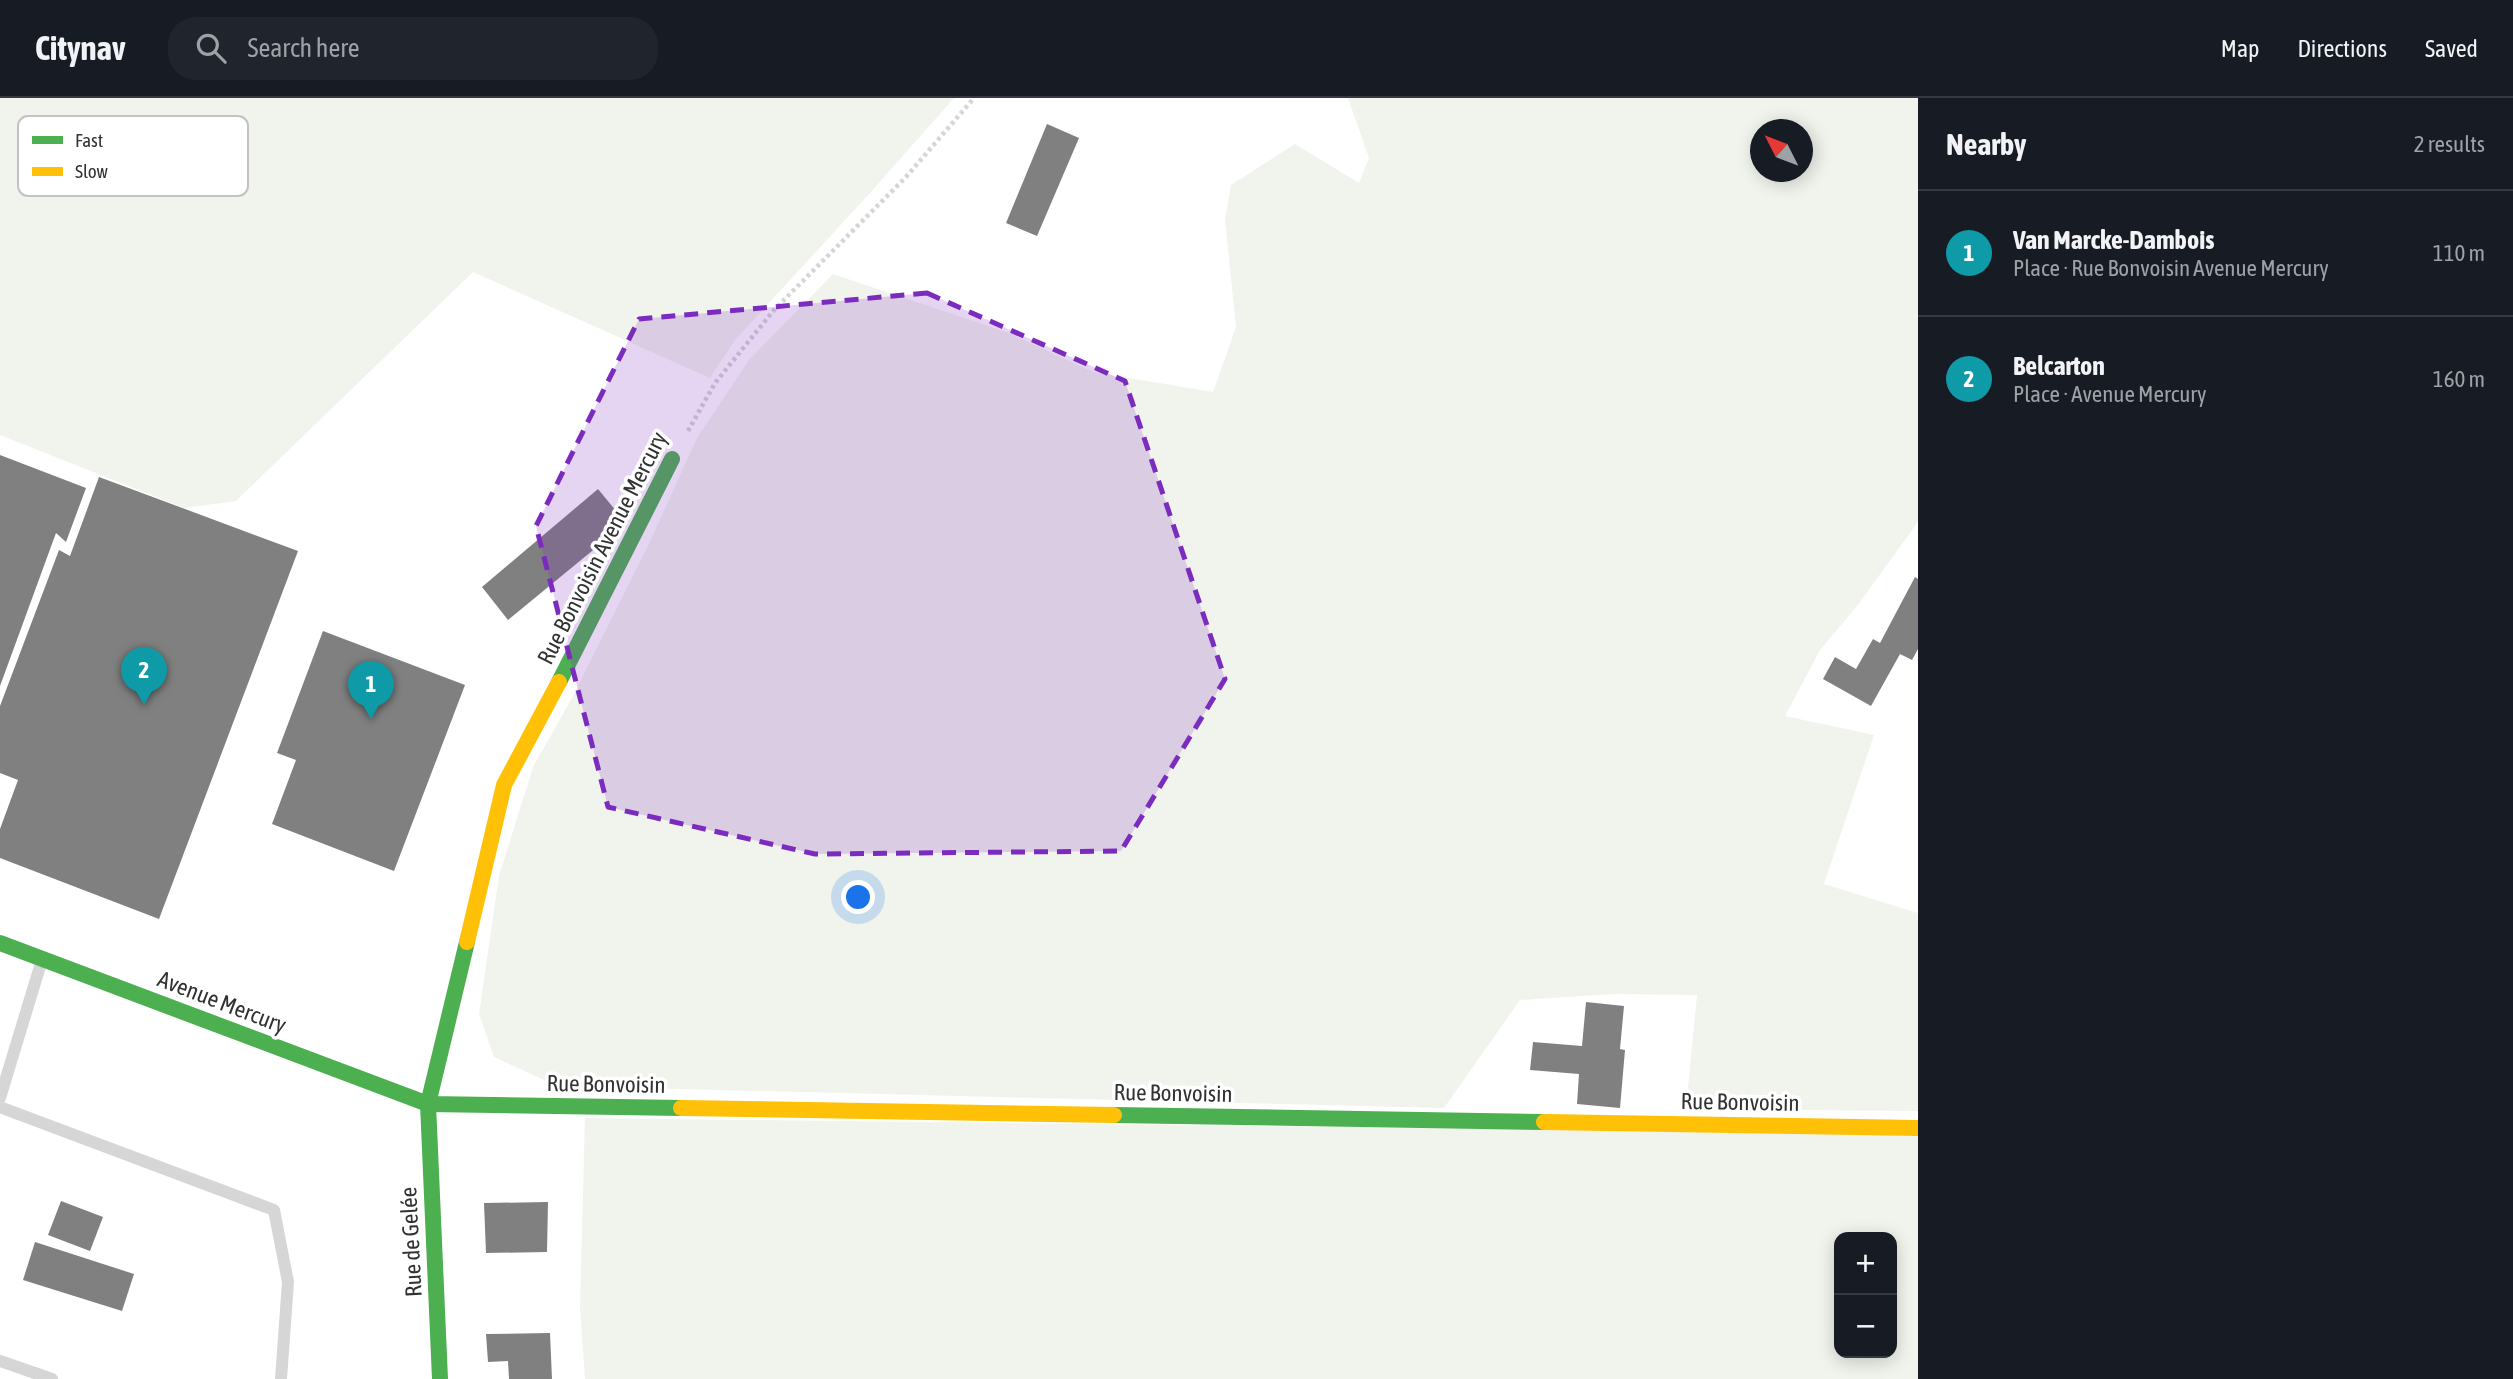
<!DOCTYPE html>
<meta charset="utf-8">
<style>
:root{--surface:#171b24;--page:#20242c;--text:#f1f3f6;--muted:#9ea1a6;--line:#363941;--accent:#db2777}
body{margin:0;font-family:"Asap Condensed",sans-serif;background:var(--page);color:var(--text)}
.controls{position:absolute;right:21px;bottom:21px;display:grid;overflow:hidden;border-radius:14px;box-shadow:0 4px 18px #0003}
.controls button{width:63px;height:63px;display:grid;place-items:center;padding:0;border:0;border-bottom:2px solid var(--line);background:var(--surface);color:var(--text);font:35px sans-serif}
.compass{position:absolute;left:1750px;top:21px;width:63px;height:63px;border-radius:50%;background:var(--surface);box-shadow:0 4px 18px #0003;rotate:312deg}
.you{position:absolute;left:859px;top:800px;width:24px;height:24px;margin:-18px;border:5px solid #fff;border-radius:50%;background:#1a73e8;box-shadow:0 0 0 10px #1a73e833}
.badge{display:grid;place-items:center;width:46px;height:46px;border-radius:50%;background:var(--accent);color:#fff;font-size:23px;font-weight:700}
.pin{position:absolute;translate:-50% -58px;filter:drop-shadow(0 2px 4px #0008)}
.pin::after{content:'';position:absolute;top:37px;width:24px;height:21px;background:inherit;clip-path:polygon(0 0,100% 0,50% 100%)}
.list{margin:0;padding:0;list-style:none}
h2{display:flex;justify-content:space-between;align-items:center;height:91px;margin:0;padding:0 28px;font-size:30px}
h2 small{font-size:23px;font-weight:400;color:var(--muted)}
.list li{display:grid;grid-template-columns:46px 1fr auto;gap:21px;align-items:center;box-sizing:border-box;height:126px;padding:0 28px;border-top:2px solid var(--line)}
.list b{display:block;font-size:26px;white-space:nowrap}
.list p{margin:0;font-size:23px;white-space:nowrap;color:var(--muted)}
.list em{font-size:23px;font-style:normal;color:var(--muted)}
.icon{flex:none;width:38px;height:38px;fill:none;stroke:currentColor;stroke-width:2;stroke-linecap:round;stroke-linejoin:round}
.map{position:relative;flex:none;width:1918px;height:1281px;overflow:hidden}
header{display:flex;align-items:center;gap:42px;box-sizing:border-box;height:98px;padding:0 35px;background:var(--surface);border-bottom:2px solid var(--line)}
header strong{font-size:33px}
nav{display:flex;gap:38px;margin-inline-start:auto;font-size:24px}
.search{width:490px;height:63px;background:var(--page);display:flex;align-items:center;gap:18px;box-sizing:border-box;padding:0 24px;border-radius:28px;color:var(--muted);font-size:26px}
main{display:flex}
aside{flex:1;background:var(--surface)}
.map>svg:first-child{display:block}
</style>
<header>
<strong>Citynav</strong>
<div class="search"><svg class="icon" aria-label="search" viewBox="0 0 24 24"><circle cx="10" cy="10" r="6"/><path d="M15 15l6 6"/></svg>Search here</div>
<nav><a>Map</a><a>Directions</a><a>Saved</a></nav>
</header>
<main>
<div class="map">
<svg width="1918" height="1281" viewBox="0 0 1918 1281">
<rect width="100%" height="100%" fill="#fff"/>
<g fill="#f1f4ed" fill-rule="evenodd">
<path d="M0 0H954L870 95 735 242 710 280 473 174 236 403 184 410 0 337Z"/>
<path d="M1348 0H1918V424L1857 508 1820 552 1785 618 1874 637 1824 786 1918 815V1013L1686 1011 1697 897 1613 896 1520 902 1444 1010 557 988 494 959 479 916 499 778 533 669 572 600 647 450 697 340 749 262 833 176 1009 235 1093 274 1213 294 1236 229 1225 121 1231 87 1295 46 1359 85 1369 60ZM1760 32H1802V74H1760Z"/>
<path d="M585 1020 1918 1036V1281H585L580 1209ZM1839 1139H1892V1255H1839Z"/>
</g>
<g fill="#808080">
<path d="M1047 26 1079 40 1037 138 1006 125Z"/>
<path d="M0 357 86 390 66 444 56 435 0 588Z"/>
<path d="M99 379 298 453 159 821 0 760V731L18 682 0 675V608L59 452 70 458Z"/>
<path d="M598 391 626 425 508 522 482 489Z"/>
<path d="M1915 479 1918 481V551L1912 562 1900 556 1871 608 1823 581 1835 559 1856 571 1873 541 1880 545Z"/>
<path d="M323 533 465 587 394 773 272 726 296 662 277 655Z"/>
<path d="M1586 904 1624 908 1620 951 1625 952 1620 1010 1577 1006 1579 976 1530 972 1533 944 1582 948Z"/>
<path d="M61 1103 103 1119 90 1153 48 1137Z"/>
<path d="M548 1104 547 1154 486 1155 484 1105Z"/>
<path d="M35 1144 134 1176 122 1213 23 1182Z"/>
<path d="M550 1235 552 1281H509L508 1263 488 1264 486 1236Z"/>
</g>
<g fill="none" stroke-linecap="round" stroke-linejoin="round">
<path stroke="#d5d5d5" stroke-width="4.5" stroke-dasharray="3.5 3.5" stroke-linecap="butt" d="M688 333 715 285 774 212 906 79 974 0"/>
<g stroke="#d6d6d6" stroke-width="12">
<path d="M0 1000 41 865"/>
<path d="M0 1009 274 1112 288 1184 281 1281"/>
<path d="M0 1263 52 1281"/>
</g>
<g stroke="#4caf50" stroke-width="16">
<path d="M559 584 672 361"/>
<path d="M0 845 428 1006 681 1010"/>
<path d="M1114 1017 1544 1024"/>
<path d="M440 1281 428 1006 467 844"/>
</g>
<g stroke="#ffc107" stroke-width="16">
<path d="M467 844 504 687 559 584"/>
<path d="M681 1010 1114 1017"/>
<path d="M1544 1024 1918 1030"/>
</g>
</g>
<path fill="#7b2cbf" fill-opacity="0.2" stroke="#7b2cbf" stroke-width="5" stroke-dasharray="14 9" stroke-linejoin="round" d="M927 195 1125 283 1225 581 1121 753 815 756 608 709 536 428 639 221Z"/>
<g text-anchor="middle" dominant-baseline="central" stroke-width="7" stroke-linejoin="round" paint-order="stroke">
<g font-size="23" fill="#323232" stroke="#fff">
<text transform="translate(602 450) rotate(-63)">Rue Bonvoisin Avenue Mercury</text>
<text transform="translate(222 904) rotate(21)">Avenue Mercury</text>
<text transform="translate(606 986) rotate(1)">Rue Bonvoisin</text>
<text transform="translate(1173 995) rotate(1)">Rue Bonvoisin</text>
<text transform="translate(1740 1004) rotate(1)">Rue Bonvoisin</text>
<text transform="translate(411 1144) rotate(-93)">Rue de Gelée</text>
</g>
</g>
<rect x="18" y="18" width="230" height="80" rx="10" fill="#fff" stroke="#c2c2c2" stroke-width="2"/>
<rect x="32" y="38" width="31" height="8" fill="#4caf50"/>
<rect x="32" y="69" width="31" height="9" fill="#ffc107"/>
<g font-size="19" fill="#323232">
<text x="75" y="49">Fast</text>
<text x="75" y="80">Slow</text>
</g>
</svg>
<div class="controls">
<button>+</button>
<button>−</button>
</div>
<svg class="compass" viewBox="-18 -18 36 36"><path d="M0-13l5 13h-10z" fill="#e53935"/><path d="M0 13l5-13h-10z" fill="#9ea1a6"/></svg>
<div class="you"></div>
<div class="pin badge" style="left:371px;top:621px;background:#0f9aa8">1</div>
<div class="pin badge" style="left:144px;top:607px;background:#0f9aa8">2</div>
</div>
<aside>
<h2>Nearby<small>2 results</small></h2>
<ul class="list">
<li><span class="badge" style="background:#0f9aa8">1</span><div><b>Van Marcke-Dambois</b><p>Place · Rue Bonvoisin Avenue Mercury</p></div><em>110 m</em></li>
<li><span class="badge" style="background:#0f9aa8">2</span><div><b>Belcarton</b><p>Place · Avenue Mercury</p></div><em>160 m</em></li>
</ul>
</aside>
</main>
